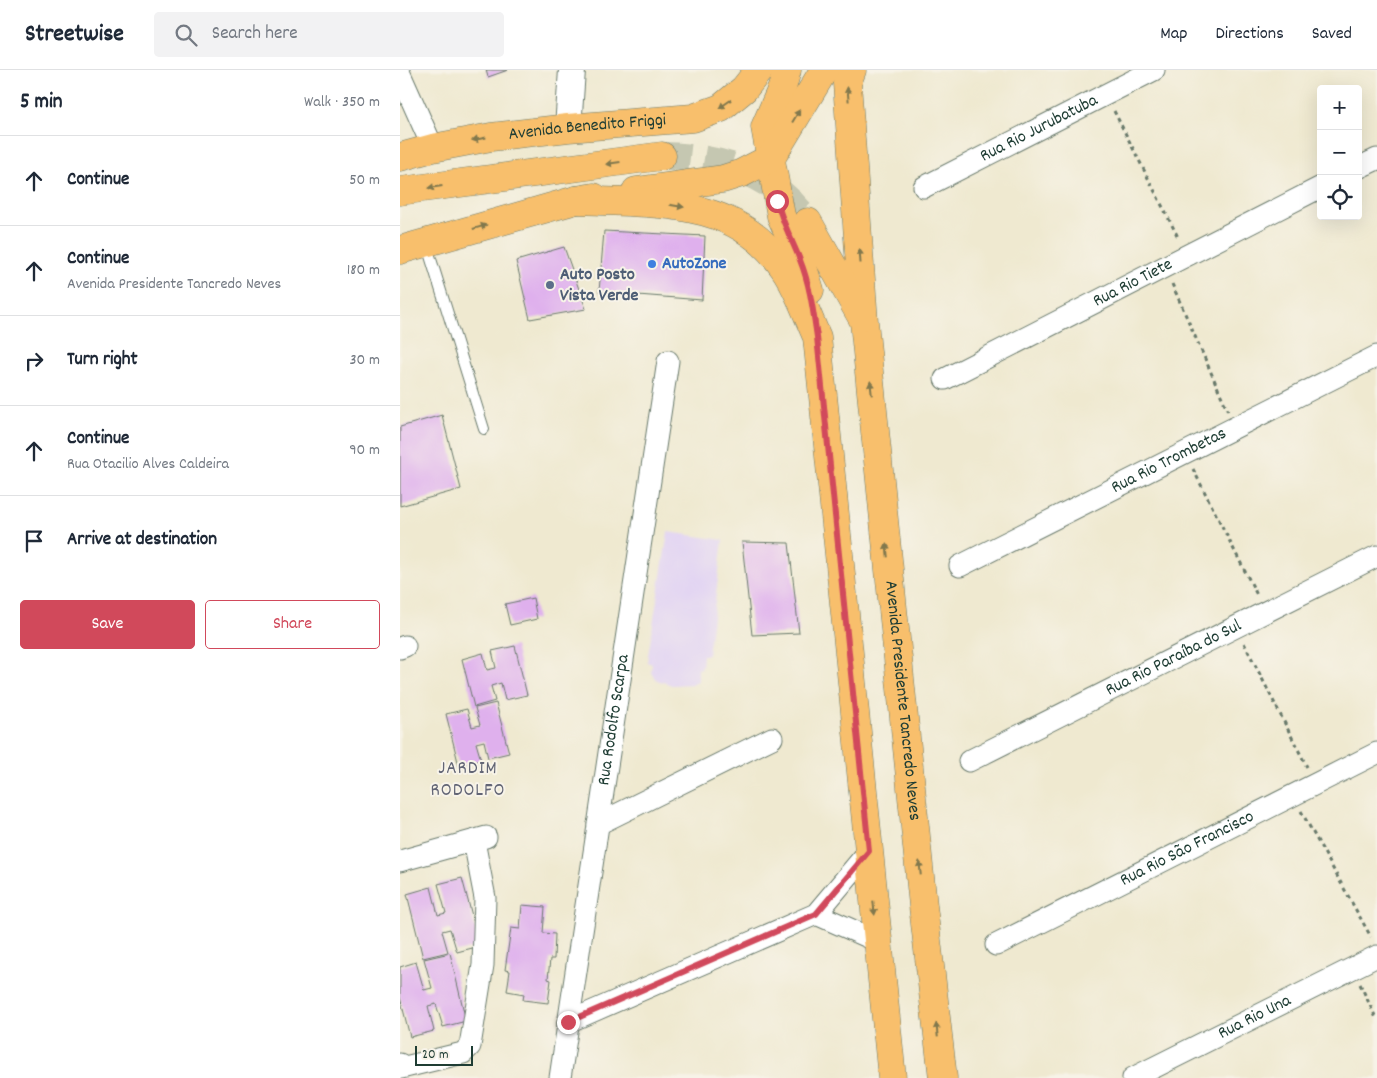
<!DOCTYPE html>
<meta charset="utf-8">
<style>
:root{--surface:#fff;--page:#f2f2f3;--text:#1f2937;--muted:#747a83;--line:#e0e1e3;--accent:#d1495b}
body{margin:0;font-family:Dekko,sans-serif;background:var(--page);color:var(--text)}
.controls{position:absolute;right:15px;top:15px;display:grid;overflow:hidden;border-radius:5px;box-shadow:0 5px 20px #0002}
.controls button{width:45px;height:45px;display:grid;place-items:center;padding:0;border:0;border-bottom:1px solid var(--line);background:var(--surface);color:var(--text);font:25px sans-serif}
.scale{position:absolute;left:15px;bottom:12px;width:58px;box-sizing:border-box;padding-left:5px;border:2px solid #1f3d34;border-top:0;font-size:14px;line-height:18px;white-space:nowrap;color:#1f3d34;-webkit-text-stroke:4px #f7f3e8;paint-order:stroke}
.stop{position:absolute;width:15px;height:15px;margin:-11px;border:4px solid #d1495b;border-radius:50%;background:#fff}
.stop.end{background:#d1495b;border-color:#fff;box-shadow:0 1px 5px #0008}
.list{margin:0;padding:0;list-style:none}
h2{display:flex;justify-content:space-between;align-items:center;height:65px;margin:0;padding:0 20px;font-size:21px}
h2 small{font-size:16px;font-weight:400;color:var(--muted)}
.list li{display:grid;grid-template-columns:32px 1fr auto;gap:15px;align-items:center;box-sizing:border-box;height:90px;padding:0 20px;border-top:1px solid var(--line)}
.list b{display:block;font-size:19px;white-space:nowrap}
.list p{margin:0;font-size:16px;white-space:nowrap;color:var(--muted)}
.list em{font-size:16px;font-style:normal;color:var(--muted)}
.actions{display:flex;gap:10px;padding:15px 20px}
.actions a{flex:1;padding:11px 0;border:1px solid var(--accent);border-radius:5px;text-align:center;font-size:18px;color:var(--accent)}
.actions .main{background:var(--accent);color:#fff}
.icon{flex:none;width:28px;height:28px;fill:none;stroke:currentColor;stroke-width:2;stroke-linecap:round;stroke-linejoin:round}
.map{position:relative;flex:none;width:977px;height:1008px;overflow:hidden}
header{display:flex;align-items:center;gap:30px;box-sizing:border-box;height:70px;padding:0 25px;background:var(--surface);border-bottom:1px solid var(--line)}
header strong{font-size:24px}
nav{display:flex;gap:28px;margin-inline-start:auto;font-size:18px}
.search{width:350px;height:45px;background:var(--page);display:flex;align-items:center;gap:12px;box-sizing:border-box;padding:0 18px;border-radius:5px;color:var(--muted);font-size:19px}
main{display:flex}
aside{flex:1;background:var(--surface)}
.map>svg:first-child{display:block}
</style>
<header>
<strong>Streetwise</strong>
<div class="search"><svg class="icon" aria-label="search" viewBox="0 0 24 24"><circle cx="10" cy="10" r="6"/><path d="M15 15l6 6"/></svg>Search here</div>
<nav><a>Map</a><a>Directions</a><a>Saved</a></nav>
</header>
<main>
<aside>
<h2>5 min<small>Walk · 350 m</small></h2>
<ul class="list">
<li><svg class="icon" aria-label="ahead" viewBox="0 0 24 24"><path d="M12 20V5M6 11l6-6 6 6"/></svg><div><b>Continue</b></div><em>50 m</em></li>
<li><svg class="icon" aria-label="ahead" viewBox="0 0 24 24"><path d="M12 20V5M6 11l6-6 6 6"/></svg><div><b>Continue</b><p>Avenida Presidente Tancredo Neves</p></div><em>180 m</em></li>
<li><svg class="icon" aria-label="right" viewBox="0 0 24 24"><path d="M7 20v-9h11M14 6l5 5-5 5"/></svg><div><b>Turn right</b></div><em>30 m</em></li>
<li><svg class="icon" aria-label="ahead" viewBox="0 0 24 24"><path d="M12 20V5M6 11l6-6 6 6"/></svg><div><b>Continue</b><p>Rua Otacilio Alves Caldeira</p></div><em>90 m</em></li>
<li><svg class="icon" aria-label="arrive" viewBox="0 0 24 24"><path d="M6 21V4h12l-3 4 3 4H6"/></svg><div><b>Arrive at destination</b></div></li>
</ul>
<div class="actions"><a class="main">Save</a><a>Share</a></div>
</aside>
<div class="map">
<svg width="977" height="1008" viewBox="0 0 977 1008">
<rect width="100%" height="100%" fill="#f7f3e8"/>
<filter id="ink" filterUnits="userSpaceOnUse"><feTurbulence type="fractalNoise" baseFrequency=".02" numOctaves="2"/><feDisplacementMap in="SourceGraphic" scale="10" xChannelSelector="R" yChannelSelector="G"/><feConvolveMatrix kernelMatrix="1 2 1 2 8 2 1 2 1" color-interpolation-filters="sRGB"/></filter>
<filter id="wash" filterUnits="userSpaceOnUse"><feTurbulence type="fractalNoise" baseFrequency=".0096" numOctaves="4" result="noise"/><feDisplacementMap in="SourceGraphic" scale="20" xChannelSelector="R" yChannelSelector="G"/><feGaussianBlur stdDeviation="1.12" result="paint"/><feColorMatrix in="noise" values="0 0 0 0 0 0 0 0 0 0 0 0 0 0 0 0 0 1.4 0 .05"/><feComposite in="paint" operator="in"/></filter>
<g filter="url(#wash)">
<rect width="100%" height="100%" fill="#efe9d0"/>
<path fill="#e2d4f3" d="M268 462 323 470 308 585H303L302 598 298 599V611L292 614 272 615 257 610 251 603 252 594 247 592Z"/>
<g id="blocks">
<g fill="#dfb0ed">
<path d="M86 0H108L88 7Z"/>
<path d="M204 161 305 166 302 230 199 222Z"/>
<path d="M164 177 186 239 130 249 116 191Z"/>
<path d="M42 345 61 419 0 436V357Z"/>
<path d="M342 472 389 473 399 563 352 565Z"/>
<path d="M133 528 137 549 110 555 105 534Z"/>
<path d="M115 576 127 625 105 630 101 613 91 616 95 631 74 637 62 589 83 583 87 600 96 598 92 581Z"/>
<path d="M96 633 109 683 88 688 84 671 76 673 81 690 59 696 46 644 67 639 72 657 80 655 75 638Z"/>
<path d="M62 808 80 876 57 882 50 859 42 861 48 882 23 888 7 824 31 817 38 845 46 843 38 814Z"/>
<path d="M122 835 145 837 143 863 155 864 154 889H150L148 909 151 910 148 933 123 930 124 924 107 921 110 901 105 900 111 858 120 859Z"/>
<path d="M50 883 66 951 43 957 36 934 28 936 34 961 10 967 0 927V897L16 892 24 920 32 918 24 889Z"/>
</g>
</g>
</g>
<g filter="url(#ink)">
<use href="#blocks" fill-opacity="0" stroke="#68796b" stroke-width="1"/>
<g fill="none" stroke-linecap="round" stroke-linejoin="round">
<path stroke="#c5c7b1" stroke-width="28" stroke-dasharray="28 14" stroke-linecap="butt" d="M262 86C298 86 339 94 369 114 384 124 397 138 408 152"/>
<defs>
<path id="service" d="M26 173 84 359"/>
<g id="minor">
<path d="M0 4 33 78"/>
<path d="M958 98 977 89"/>
<path id="s1" d="M524 117 754 0"/>
<path id="s2" d="M545 309 921 117"/>
<path id="s3" d="M560 496 977 286"/>
<path d="M0 578 5 576"/>
<path id="s4" d="M569 691 977 486"/>
<path d="M198 754 372 668"/>
<path d="M0 791 86 767"/>
<path d="M416 844 477 871"/>
<path id="s5" d="M596 875 977 683"/>
<path d="M168 952 416 844 469 781"/>
<path d="M0 994 1 998 63 983 70 976 83 895 85 828 74 771"/>
<path id="s6" d="M160 1008 268 291"/>
<path id="s7" d="M733 1008 977 886"/>
</g>
<path id="tertiary" d="M168 58 172 0"/>
<g id="primary">
<path d="M387 0 382 18 365 57 381 146 401 191 410 220"/>
<path id="s8" d="M452 0 447 13 464 252 523 836 543 1008"/>
<path id="s9" d="M0 87 33 78 91 67 168 58 293 48 321 38 344 19 359 0"/>
<path d="M0 121 262 86"/>
<path d="M236 121 323 109 342 103 371 88 424 0"/>
<path d="M176 130C253 134 335 126 384 198 398 218 407 245 417 267L492 1008"/>
<path d="M408 152 461 246"/>
<path d="M0 180 176 130 194 127"/>
</g>
</defs>
<use href="#service" stroke="#68796b" stroke-width="12"/>
<use href="#minor" stroke="#68796b" stroke-width="23"/>
<use href="#tertiary" stroke="#68796b" stroke-width="28"/>
<use href="#primary" stroke="#68796b" stroke-width="29"/>
<g stroke="#68796b" stroke-width="3" stroke-dasharray="4 4" stroke-linecap="butt">
<path d="M714 41 779 169"/>
<path d="M772 214 828 341"/>
<path d="M793 399 857 525"/>
<path d="M844 573 907 697"/>
<path d="M901 741 971 867"/>
<path d="M960 914 977 950"/>
</g>
<use href="#service" stroke="#fff" stroke-width="10"/>
<use href="#minor" stroke="#fff" stroke-width="21"/>
<use href="#tertiary" stroke="#fff" stroke-width="26"/>
<use href="#primary" stroke="#f8bf6c" stroke-width="28"/>
</g>
<defs><path id="oneway-solid" d="M-6-.8H1V-3.2L6.5 0L1 3.2V.8H-6Z" transform="scale(1.25)"/></defs>
<g fill="#81784d">
<use href="#oneway-solid" transform="translate(448 24) rotate(-95)"/>
<use href="#oneway-solid" transform="translate(325 34) rotate(145)"/>
<use href="#oneway-solid" transform="translate(396 46) rotate(-59)"/>
<use href="#oneway-solid" transform="translate(79 69) rotate(169)"/>
<use href="#oneway-solid" transform="translate(213 93) rotate(172)"/>
<use href="#oneway-solid" transform="translate(35 117) rotate(172)"/>
<use href="#oneway-solid" transform="translate(277 136) rotate(9)"/>
<use href="#oneway-solid" transform="translate(80 157) rotate(-16)"/>
<use href="#oneway-solid" transform="translate(460 186) rotate(-94)"/>
<use href="#oneway-solid" transform="translate(471 318) rotate(-96)"/>
<use href="#oneway-solid" transform="translate(487 480) rotate(-96)"/>
<use href="#oneway-solid" transform="translate(520 798) rotate(-96)"/>
<use href="#oneway-solid" transform="translate(474 838) rotate(84)"/>
<use href="#oneway-solid" transform="translate(537 960) rotate(-96)"/>
</g>
</g>
<g fill="none" stroke-linecap="round" stroke-linejoin="round" filter="url(#ink)">
<path stroke="#d1495b" stroke-width="6" d="M168 952 416 844 469 781 417 267C413 240 410 215 400 190 392 170 382 152 377 131"/>
</g>
<circle fill="#3f7fe0" stroke="#f7f3e8" stroke-width="2" cx="252" cy="194" r="5"/>
<circle fill="#5c6f8a" stroke="#f7f3e8" stroke-width="2" cx="150" cy="215" r="5"/>
<g text-anchor="middle" dominant-baseline="central" stroke-width="4" stroke-linejoin="round" paint-order="stroke">
<g font-size="18" fill="#1f3d34" stroke="#f7f3e8">
<text stroke="none"><textPath href="#s9" startOffset="190">Avenida Benedito Friggi</textPath></text>
<text stroke="none"><textPath href="#s1" startOffset="129">Rua Rio Jurubatuba</textPath></text>
<text stroke="none"><textPath href="#s2" startOffset="211">Rua Rio Tiete</textPath></text>
<text stroke="none"><textPath href="#s3" startOffset="234">Rua Rio Trombetas</textPath></text>
<text stroke="none"><textPath href="#s4" startOffset="229">Rua Rio Paraíba do Sul</textPath></text>
<text stroke="none"><textPath href="#s8" startOffset="634">Avenida Presidente Tancredo Neves</textPath></text>
<text stroke="none"><textPath href="#s6" startOffset="362">Rua Rodolfo Scarpa</textPath></text>
<text stroke="none"><textPath href="#s5" startOffset="214">Rua Rio São Francisco</textPath></text>
<text stroke="none"><textPath href="#s7" startOffset="136">Rua Rio Una</textPath></text>
</g>
<g font-size="18" font-weight="bold" fill="#366cbe" stroke="#f7f3e8" text-anchor="start">
<text x="262" y="194">AutoZone</text>
</g>
<g font-size="18" font-weight="bold" fill="#4e5e75" stroke="#f7f3e8" text-anchor="start">
<text x="160" y="205">Auto Posto<tspan x="160" dy="21">Vista Verde</tspan></text>
</g>
<g font-size="19" letter-spacing="1" fill="#626575" stroke="#f7f3e8">
<text x="68" y="699">JARDIM<tspan x="68" dy="22">RODOLFO</tspan></text>
</g>
</g>
</svg>
<div class="controls">
<button>+</button>
<button>−</button>
<button><svg class="icon" aria-label="locate" viewBox="0 0 24 24"><circle cx="12" cy="12" r="6"/><path d="M12 2v4M12 18v4M2 12h4M18 12h4"/></svg></button>
</div>
<div class="scale">20 m</div>
<div class="stop" style="left:377px;top:131px"></div>
<div class="stop end" style="left:168px;top:952px"></div>
</div>
</main>
